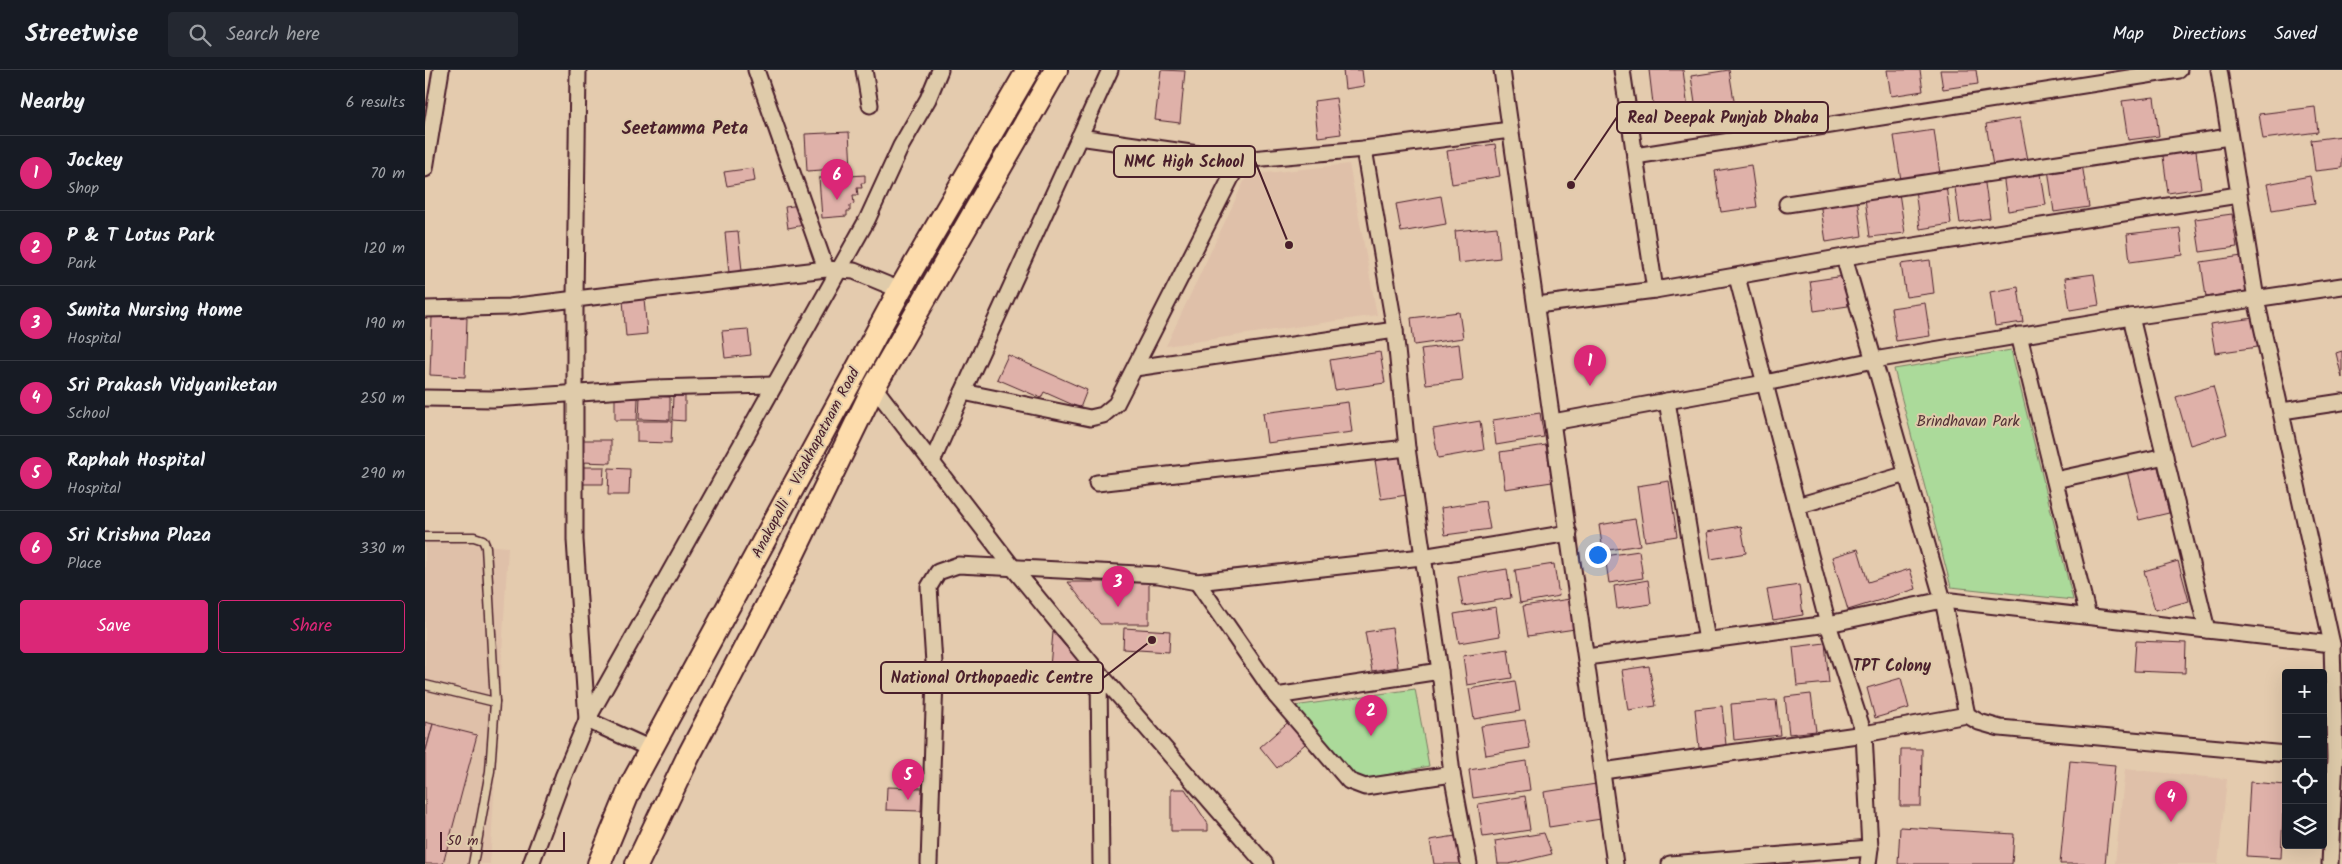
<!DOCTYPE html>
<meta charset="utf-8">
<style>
:root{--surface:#171b24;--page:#242831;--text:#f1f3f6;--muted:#9ea1a6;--line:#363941;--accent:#db2777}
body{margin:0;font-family:Kalam,sans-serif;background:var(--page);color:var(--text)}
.controls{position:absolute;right:15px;bottom:15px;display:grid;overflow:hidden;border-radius:5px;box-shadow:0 5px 20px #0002}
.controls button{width:45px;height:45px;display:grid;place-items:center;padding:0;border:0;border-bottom:1px solid var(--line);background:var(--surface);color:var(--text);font:25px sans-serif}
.scale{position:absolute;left:15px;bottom:12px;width:125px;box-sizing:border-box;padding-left:5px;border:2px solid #4a1f2b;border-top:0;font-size:14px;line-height:18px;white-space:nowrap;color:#4a1f2b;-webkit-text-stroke:4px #dfcbaa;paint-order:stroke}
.you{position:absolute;left:1172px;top:484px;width:18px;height:18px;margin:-12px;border:4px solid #fff;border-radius:50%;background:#1a73e8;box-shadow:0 0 0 8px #1a73e833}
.badge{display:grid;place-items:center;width:32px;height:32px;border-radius:50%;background:var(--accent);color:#fff;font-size:16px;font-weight:700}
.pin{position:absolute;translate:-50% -41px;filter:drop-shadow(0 1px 2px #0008)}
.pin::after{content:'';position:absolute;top:26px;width:18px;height:15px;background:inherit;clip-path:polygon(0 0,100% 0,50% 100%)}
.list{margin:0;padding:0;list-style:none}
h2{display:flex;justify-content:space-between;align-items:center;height:65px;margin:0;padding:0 20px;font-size:21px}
h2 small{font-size:16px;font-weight:400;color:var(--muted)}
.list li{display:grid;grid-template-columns:32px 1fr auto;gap:15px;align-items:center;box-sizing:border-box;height:75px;padding:0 20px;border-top:1px solid var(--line)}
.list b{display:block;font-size:19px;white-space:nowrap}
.list p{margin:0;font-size:16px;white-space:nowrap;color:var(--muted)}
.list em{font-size:16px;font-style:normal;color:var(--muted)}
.actions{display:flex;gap:10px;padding:15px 20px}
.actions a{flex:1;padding:11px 0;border:1px solid var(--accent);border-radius:5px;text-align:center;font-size:18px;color:var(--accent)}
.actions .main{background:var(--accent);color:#fff}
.icon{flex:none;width:28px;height:28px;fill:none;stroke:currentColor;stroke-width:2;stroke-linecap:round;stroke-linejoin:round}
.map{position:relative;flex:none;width:1917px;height:794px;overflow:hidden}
header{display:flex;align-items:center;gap:30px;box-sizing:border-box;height:70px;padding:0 25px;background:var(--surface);border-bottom:1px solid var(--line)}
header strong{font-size:24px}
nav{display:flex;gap:28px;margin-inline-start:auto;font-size:18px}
.search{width:350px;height:45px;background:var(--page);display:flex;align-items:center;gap:12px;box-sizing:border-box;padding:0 18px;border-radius:5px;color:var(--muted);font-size:19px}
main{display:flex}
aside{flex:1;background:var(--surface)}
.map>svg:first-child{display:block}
</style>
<header>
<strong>Streetwise</strong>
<div class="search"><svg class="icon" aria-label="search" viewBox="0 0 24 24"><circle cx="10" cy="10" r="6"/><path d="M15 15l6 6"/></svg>Search here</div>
<nav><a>Map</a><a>Directions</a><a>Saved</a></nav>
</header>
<main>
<aside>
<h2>Nearby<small>6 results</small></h2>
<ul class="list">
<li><span class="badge">1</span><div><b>Jockey</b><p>Shop</p></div><em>70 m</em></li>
<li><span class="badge">2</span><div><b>P &amp; T Lotus Park</b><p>Park</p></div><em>120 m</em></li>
<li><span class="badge">3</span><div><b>Sunita Nursing Home</b><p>Hospital</p></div><em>190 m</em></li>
<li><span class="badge">4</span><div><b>Sri Prakash Vidyaniketan</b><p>School</p></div><em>250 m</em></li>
<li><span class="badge">5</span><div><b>Raphah Hospital</b><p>Hospital</p></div><em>290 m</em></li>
<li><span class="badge">6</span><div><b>Sri Krishna Plaza</b><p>Place</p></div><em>330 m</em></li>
</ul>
<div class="actions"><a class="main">Save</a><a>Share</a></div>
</aside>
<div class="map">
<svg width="1917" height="794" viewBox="0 0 1917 794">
<rect width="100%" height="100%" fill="#e4cbae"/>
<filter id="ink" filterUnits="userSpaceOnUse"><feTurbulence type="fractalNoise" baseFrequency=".02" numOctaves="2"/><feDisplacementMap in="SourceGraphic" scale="10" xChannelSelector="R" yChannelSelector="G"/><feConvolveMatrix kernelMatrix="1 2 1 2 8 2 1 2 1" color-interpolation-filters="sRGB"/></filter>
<g filter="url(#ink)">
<g fill="#dfc0a9">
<path d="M924 94 952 245 741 276 822 105Z"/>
<path d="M0 470 83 477 65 794H0Z"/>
<path d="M1700 699 1802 709 1793 794H1690Z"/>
</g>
<g fill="#abda9a" stroke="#7a7c62">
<path d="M1586 280 1648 530 1526 517 1469 299Z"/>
<path d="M990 619 1004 696 932 711 869 636Z"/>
</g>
<g fill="#dfb1a9" stroke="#4a1f2b">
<path d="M736 0 760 1 755 53 730 50Z"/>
<path d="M918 0H937L939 16 920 19Z"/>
<path d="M1224 0H1258L1265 55 1231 59Z"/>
<path d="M1304 0 1312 49 1273 54 1266 6Z"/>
<path d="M1462 0H1495L1498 21 1466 26Z"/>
<path d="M1515 0H1551L1553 14 1518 19Z"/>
<path d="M1729 27 1734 66 1703 70 1697 31Z"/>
<path d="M911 28 916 64 893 67 889 31Z"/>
<path d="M1890 37 1893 62 1838 69 1834 44Z"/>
<path d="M1595 48 1603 90 1568 96 1561 54Z"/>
<path d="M1509 60 1515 104 1476 110 1469 66Z"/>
<path d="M424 62 426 98 382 101 380 64Z"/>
<path d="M1917 66V98L1890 101 1886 70Z"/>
<path d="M1070 74 1075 106 1027 114 1022 81Z"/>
<path d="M1770 74 1776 118 1743 123 1737 79Z"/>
<path d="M1657 94 1664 137 1629 142 1623 99Z"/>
<path d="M1326 95 1332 137 1296 142 1290 101Z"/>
<path d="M328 98 330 111 302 116 299 102Z"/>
<path d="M1615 98 1621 135 1583 141 1578 104Z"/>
<path d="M440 105V113H436L437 118H432L433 125H428L429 134 425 135V141H422V146L397 148 394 108Z"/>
<path d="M1885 106 1890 133 1847 140 1842 114Z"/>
<path d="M1559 107 1565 148 1535 153 1529 111Z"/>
<path d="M1521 115 1526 154 1495 159 1490 119Z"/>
<path d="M1474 123 1480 163 1445 167 1440 128Z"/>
<path d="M1016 126 1021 154 976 162 971 134Z"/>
<path d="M1432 127 1437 166 1401 172 1395 132Z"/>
<path d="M376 135 379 155 363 158 360 137Z"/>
<path d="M1807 144 1812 177 1775 182 1770 149Z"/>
<path d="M1072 157 1075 188 1033 193 1030 161Z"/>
<path d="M1755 158 1758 185 1705 192 1702 164Z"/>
<path d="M313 161 317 201 304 203 300 162Z"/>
<path d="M1817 186 1822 221 1781 227 1776 192Z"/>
<path d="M1505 190 1509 223 1481 227 1476 194Z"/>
<path d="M1669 204 1674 235 1645 240 1640 208Z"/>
<path d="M1419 206 1423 236 1389 241 1385 211Z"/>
<path d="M1593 217 1598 252 1570 256 1565 222Z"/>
<path d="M219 228 222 264 201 266 198 230Z"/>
<path d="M1500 233 1505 266 1471 271 1466 238Z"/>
<path d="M1034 242 1038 268 989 275 986 248Z"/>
<path d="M7 247 42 248 40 307 5 305Z"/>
<path d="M1829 248 1833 277 1790 283 1785 254Z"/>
<path d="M323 259 326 285 300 288 297 261Z"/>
<path d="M1034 274 1038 310 1001 314 996 279Z"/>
<path d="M1917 281V308L1911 283Z"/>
<path d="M955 282 960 313 910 320 905 290Z"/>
<path d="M583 285 662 320 655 338 619 322 616 328 572 309Z"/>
<path d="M1788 316 1802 364 1765 375 1751 327Z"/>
<path d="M215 326 245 327V350L214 349Z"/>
<path d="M248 326H260V351L247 350Z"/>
<path d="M190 328H213L212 350H190Z"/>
<path d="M923 332 927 362 842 373 838 343Z"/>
<path d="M1115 343 1119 367 1071 375 1068 350Z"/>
<path d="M212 351H247L246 373 212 372Z"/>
<path d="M1055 351 1059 380 1013 388 1008 359Z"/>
<path d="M156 370H186V393L156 392Z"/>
<path d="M1121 375 1127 412 1080 419 1075 382Z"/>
<path d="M976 386 982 425 956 429 950 390Z"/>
<path d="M1732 393 1744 443 1714 450 1702 401Z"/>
<path d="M153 397H179L178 414H153Z"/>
<path d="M184 398 205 399 204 425H183Z"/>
<path d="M1244 411 1252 466 1220 471 1212 416Z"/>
<path d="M1060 431 1065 459 1020 465 1016 438Z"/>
<path d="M1210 449 1215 475 1178 481 1174 455Z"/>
<path d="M1316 456 1321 483 1286 489 1282 462Z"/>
<path d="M1433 479 1443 512 1485 499 1491 519 1423 540 1407 487Z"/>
<path d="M1214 481 1218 508 1184 513 1180 486Z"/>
<path d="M1753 491 1764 531 1730 540 1719 501Z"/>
<path d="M1129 494 1134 526 1095 533 1090 500Z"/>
<path d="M1082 499 1086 528 1038 536 1033 507Z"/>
<path d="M1223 510 1226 534 1192 539 1189 516Z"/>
<path d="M643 512H724V554H675Z"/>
<path d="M1374 515 1378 545 1348 550 1342 520Z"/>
<path d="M1145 529 1150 559 1103 566 1098 536Z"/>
<path d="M1071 537 1075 566 1034 573 1029 544Z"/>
<path d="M699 558 745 561 744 582 698 579Z"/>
<path d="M967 558 973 597 947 601 940 562Z"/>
<path d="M628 562 663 602 662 612 624 609Z"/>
<path d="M1711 571 1761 573 1760 603 1709 601Z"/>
<path d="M1400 573 1404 613 1372 616 1368 577Z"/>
<path d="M1083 579 1087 608 1042 615 1038 586Z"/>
<path d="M1224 596 1231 636 1203 640 1197 600Z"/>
<path d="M1476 608 1484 638 1450 648 1442 618Z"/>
<path d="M1090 611 1095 641 1049 649 1044 619Z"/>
<path d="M1386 624 1391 661 1364 664 1360 627Z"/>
<path d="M1351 630 1355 665 1309 670 1306 634Z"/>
<path d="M1297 636 1301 675 1274 678 1270 639Z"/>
<path d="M868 648 886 669 852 698 835 677Z"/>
<path d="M1100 650 1105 678 1061 685 1056 656Z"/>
<path d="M0 652 8 654 0 684Z"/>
<path d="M8 654 52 665 18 794H0V684Z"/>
<path d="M1476 679H1497L1496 736H1475Z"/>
<path d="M1101 691 1105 720 1048 728 1044 700Z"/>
<path d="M1645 691 1690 695 1680 794H1635Z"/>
<path d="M1825 712 1861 715V744H1858L1856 788 1821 786Z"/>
<path d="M1171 714 1176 749 1124 757 1119 722Z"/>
<path d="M462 717 497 718 496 741 461 740Z"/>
<path d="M746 719H760L783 754V761H746Z"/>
<path d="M1100 726 1105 760 1058 767 1053 734Z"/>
<path d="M1475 757 1589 764 1587 794H1473Z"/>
<path d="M1119 763 1127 784 1084 794H1073L1070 771Z"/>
<path d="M1037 765 1041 794H1009L1005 770Z"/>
</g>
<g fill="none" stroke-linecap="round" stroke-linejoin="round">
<defs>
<g id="lane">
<path d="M0 467H49L58 470 61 477 70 632"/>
<path d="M0 615 70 632 65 701 48 794"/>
</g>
<g id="street">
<path d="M153 0 150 228V470L162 650 226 679"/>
<path d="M331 0 401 199 429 201 475 220"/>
<path d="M439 0 445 35"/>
<path d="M685 0 538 322 665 348 678 345 691 334 815 90"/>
<path d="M1077 0 1190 794"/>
<path d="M1197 0 1230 220"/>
<path d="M1794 0 1831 229 1907 574 1910 688 1905 794"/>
<path d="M654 67 815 90 939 79"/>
<path d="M1210 86 1754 0"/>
<path d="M0 99 16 0"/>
<path d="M1362 134 1804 67"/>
<path d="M1312 207 1403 554 1439 664 1445 778 1443 794"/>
<path d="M1112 235 1230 220 1419 187 1813 125"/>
<path d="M0 239 84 237 401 199"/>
<path d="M1706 247 1782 560 1907 574"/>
<path d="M1594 265 1663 546"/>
<path d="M710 298 970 260"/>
<path d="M449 317 589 499 674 603 840 794"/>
<path d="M0 328 68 329 228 318 348 315"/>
<path d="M1242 331 1282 571"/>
<path d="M1857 341 1917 332"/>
<path d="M1128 352 1340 313 1449 290 1706 247 1917 216"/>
<path d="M507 392 538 322"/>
<path d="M1630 410 1740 386"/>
<path d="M672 413 982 378"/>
<path d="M1372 436 1482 404"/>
<path d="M772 512 851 626 924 711 940 717 1027 704"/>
<path d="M1162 587 1403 554 1518 530 1782 560"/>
<path d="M674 603 676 794"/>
<path d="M851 626 1015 601"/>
<path d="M1542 645 1554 652 1575 658 1861 684"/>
<path d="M1178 701 1439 664 1542 645 1518 530 1419 187"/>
<path d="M106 794 138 707 162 650 442 150 476 76 503 29 515 0"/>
<path d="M504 794 510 608 504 517 513 502 533 495 733 505 772 512 997 487 1144 463"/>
<path d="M1044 794 1027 704 1015 601 982 378 970 260 939 79 1085 60"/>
<path d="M1245 794 1445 778"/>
</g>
<g id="primary">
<path d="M174 794 207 714 475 220 603 0"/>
<path d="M212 794 263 687 354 513 449 317 631 0"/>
</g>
</defs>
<use href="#lane" stroke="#4a1f2b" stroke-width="11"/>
<use href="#street" stroke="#4a1f2b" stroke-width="19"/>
<use href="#primary" stroke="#4a1f2b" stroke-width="26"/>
<use href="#lane" stroke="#dfcbaa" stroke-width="8"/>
<use href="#street" stroke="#dfcbaa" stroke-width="15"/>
<use href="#primary" stroke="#fddcac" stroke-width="22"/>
</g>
</g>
<g text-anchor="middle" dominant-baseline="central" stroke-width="4" stroke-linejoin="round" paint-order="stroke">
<g font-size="15" fill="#543236" stroke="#dfcbaa">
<text x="1543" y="352">Brindhavan Park</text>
</g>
<g font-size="15" fill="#4a1f2b" stroke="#dfcbaa">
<text transform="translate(381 393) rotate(-62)">Anakapalli - Visakhapatnam Road</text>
</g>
<g font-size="16" font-weight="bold" fill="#4a1f2b" stroke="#dfcbaa">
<text x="1467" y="596">TPT Colony</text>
</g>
<g font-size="18" font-weight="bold" fill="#4a1f2b" stroke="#dfcbaa">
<text x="260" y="59">Seetamma Peta</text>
</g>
</g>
<path fill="none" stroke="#4a1f2b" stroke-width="2" d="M1146 115L1192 47M864 175L830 91M727 570L678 608"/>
<g fill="#4a1f2b" stroke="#dfcbaa" stroke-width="2">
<circle cx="1146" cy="115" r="5"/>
<circle cx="864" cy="175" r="5"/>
<circle cx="727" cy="570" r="5"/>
</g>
<g fill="#dfcbaa" stroke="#4a1f2b" stroke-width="2">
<rect x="1192" y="32" width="211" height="31" rx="5"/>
<rect x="689" y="76" width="141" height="31" rx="5"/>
<rect x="456" y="592" width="222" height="31" rx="5"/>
</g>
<g font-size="16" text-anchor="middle" font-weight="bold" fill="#4a1f2b">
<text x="1298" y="53">Real Deepak Punjab Dhaba</text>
<text x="759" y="97">NMC High School</text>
<text x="567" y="613">National Orthopaedic Centre</text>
</g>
</svg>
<div class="controls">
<button>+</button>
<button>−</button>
<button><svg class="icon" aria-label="locate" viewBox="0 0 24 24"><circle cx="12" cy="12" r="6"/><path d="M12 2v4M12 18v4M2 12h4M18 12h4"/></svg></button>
<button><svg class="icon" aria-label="layers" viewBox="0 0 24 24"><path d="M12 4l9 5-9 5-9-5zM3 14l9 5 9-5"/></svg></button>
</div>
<div class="scale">50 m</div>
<div class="you"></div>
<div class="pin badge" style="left:1165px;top:316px">1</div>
<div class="pin badge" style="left:946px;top:666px">2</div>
<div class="pin badge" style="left:693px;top:537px">3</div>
<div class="pin badge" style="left:1746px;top:752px">4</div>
<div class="pin badge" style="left:483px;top:730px">5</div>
<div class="pin badge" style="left:412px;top:130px">6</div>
</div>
</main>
